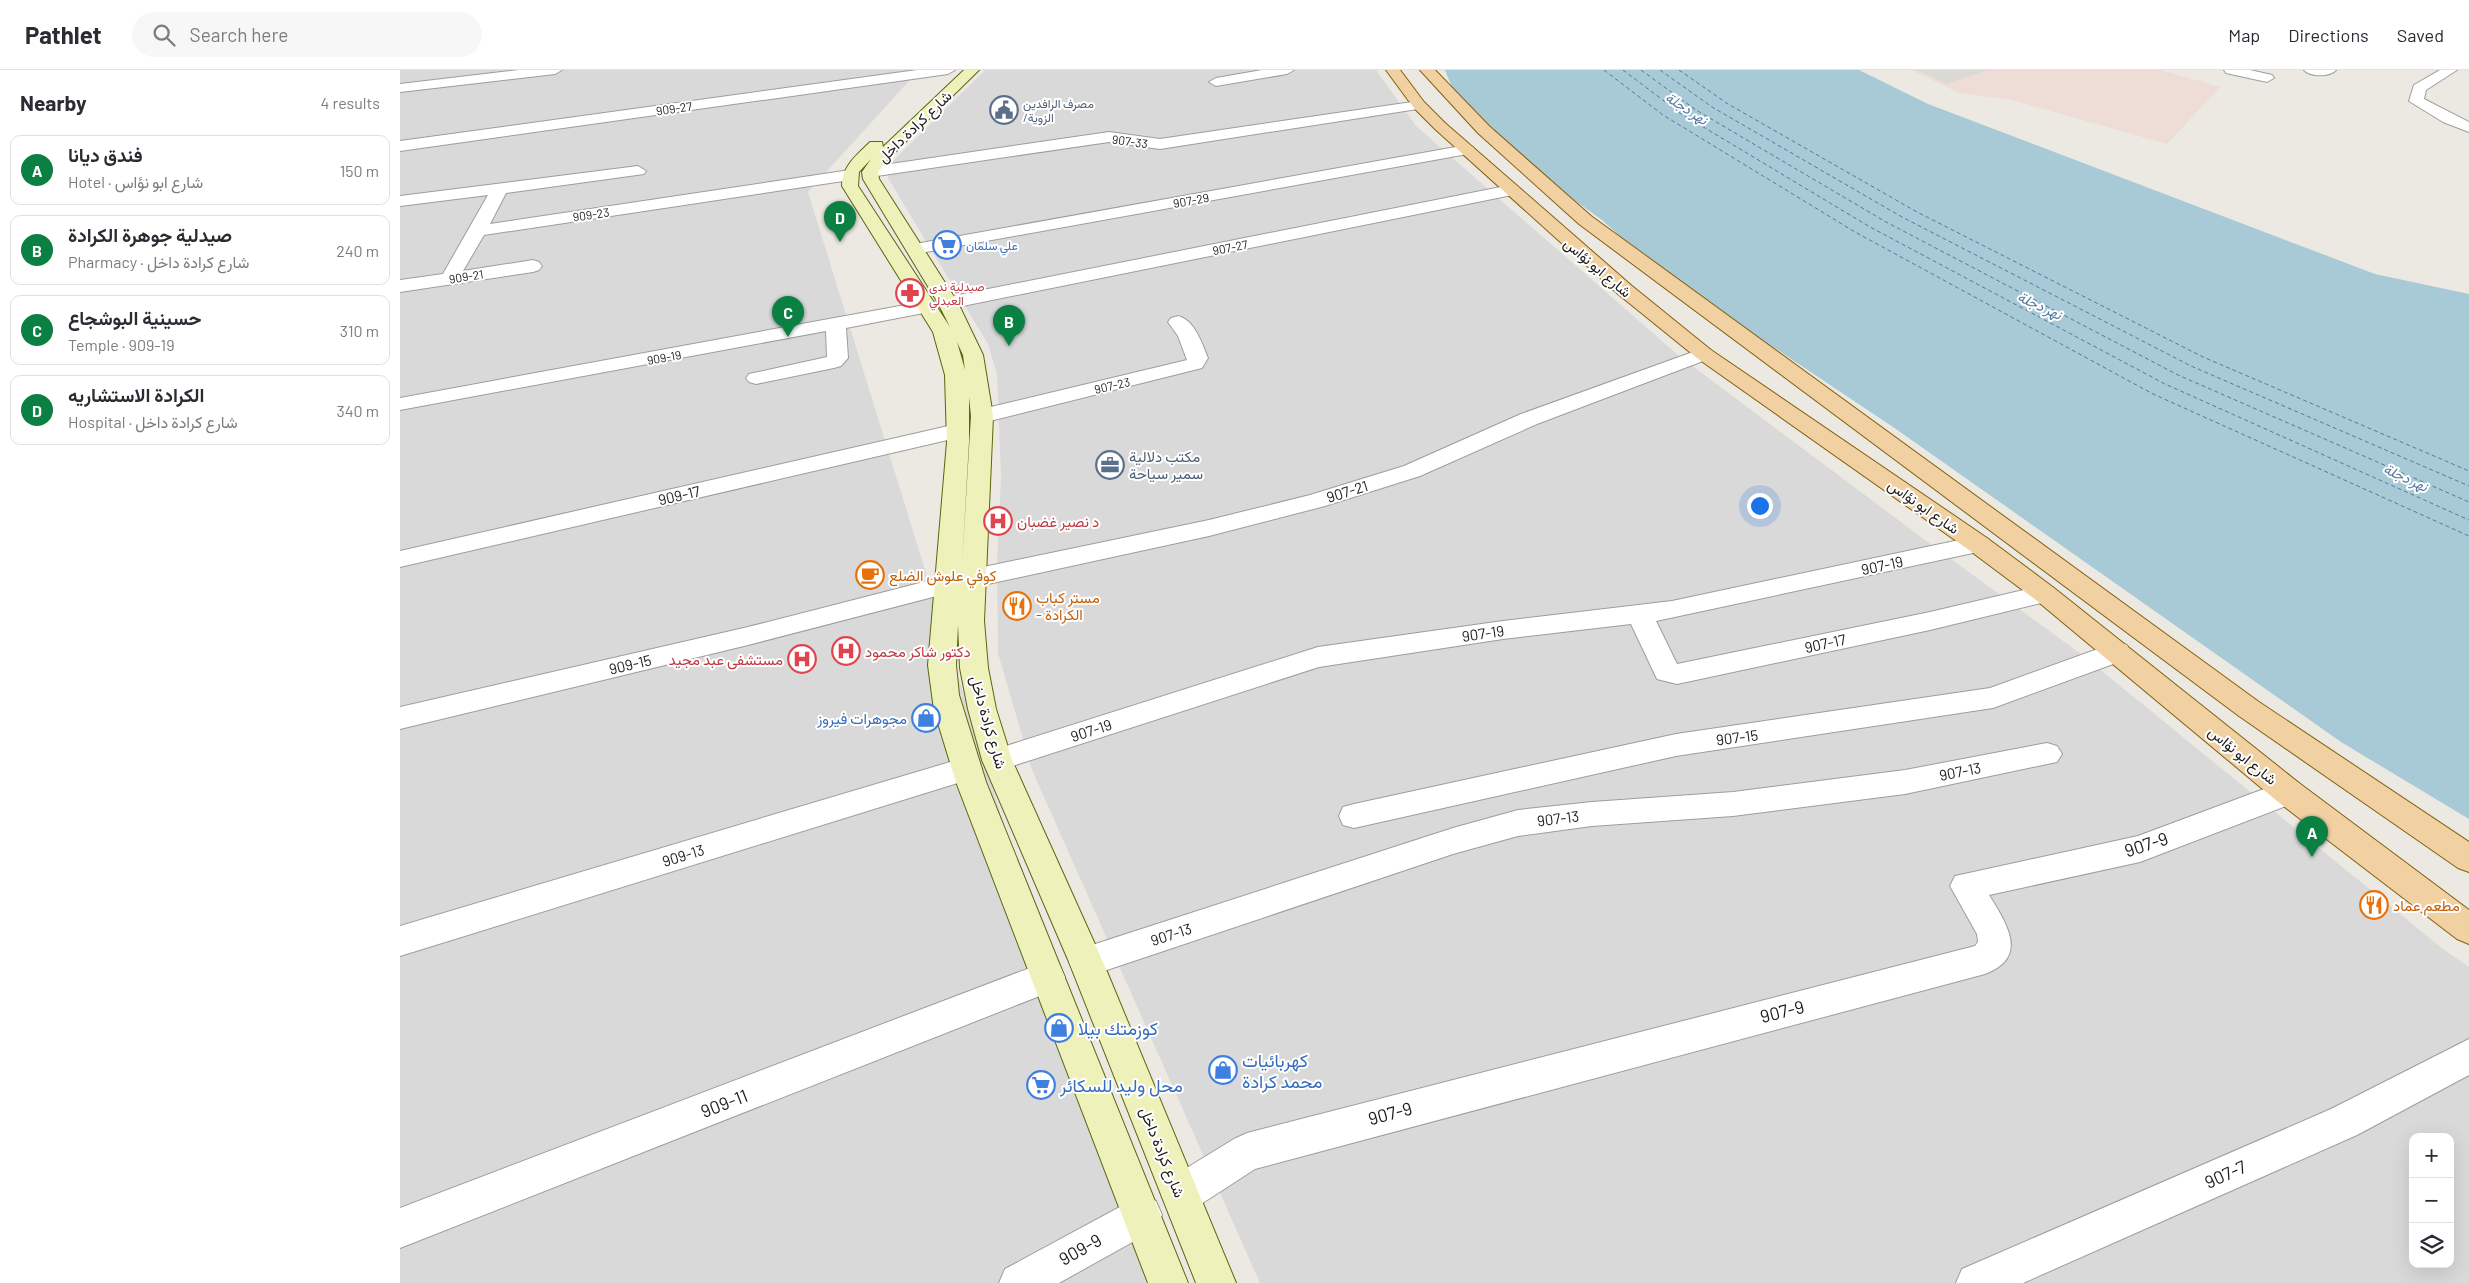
<!DOCTYPE html>
<meta charset="utf-8">
<style>
:root{--surface:#fff;--page:#f7f7f7;--text:#2b2b33;--muted:#7c7c81;--line:#e1e1e2;--accent:#0b8043}
body{margin:0;font-family:Barlow,Vazirmatn,sans-serif;background:var(--page);color:var(--text)}
.controls{position:absolute;right:15px;bottom:15px;display:grid;overflow:hidden;border-radius:10px;box-shadow:0 5px 20px #0002}
.controls button{width:45px;height:45px;display:grid;place-items:center;padding:0;border:0;border-bottom:1px solid var(--line);background:var(--surface);color:var(--text);font:25px sans-serif}
.you{position:absolute;left:1359px;top:435px;width:18px;height:18px;margin:-12px;border:4px solid #fff;border-radius:50%;background:#1a73e8;box-shadow:0 0 0 8px #1a73e833}
.badge{display:grid;place-items:center;width:32px;height:32px;border-radius:50%;background:var(--accent);color:#fff;font-size:16px;font-weight:700}
.pin{position:absolute;translate:-50% -41px;filter:drop-shadow(0 1px 2px #0008)}
.pin::after{content:'';position:absolute;top:26px;width:18px;height:15px;background:inherit;clip-path:polygon(0 0,100% 0,50% 100%)}
.list{margin:0;padding:0;list-style:none}
h2{display:flex;justify-content:space-between;align-items:center;height:65px;margin:0;padding:0 20px;font-size:21px}
h2 small{font-size:16px;font-weight:400;color:var(--muted)}
.list li{display:grid;grid-template-columns:32px 1fr auto;gap:15px;align-items:center;box-sizing:border-box;height:70px;margin:0 10px 10px;padding:0 10px;border:1px solid var(--line);border-radius:10px}
.list b{display:block;font-size:19px;white-space:nowrap}
.list p{margin:0;font-size:16px;white-space:nowrap;color:var(--muted)}
.list em{font-size:16px;font-style:normal;color:var(--muted)}
.icon{flex:none;width:28px;height:28px;fill:none;stroke:currentColor;stroke-width:2;stroke-linecap:round;stroke-linejoin:round}
.map{position:relative;flex:none;width:2069px;height:1213px;overflow:hidden}
header{display:flex;align-items:center;gap:30px;box-sizing:border-box;height:70px;padding:0 25px;background:var(--surface);border-bottom:1px solid var(--line)}
header strong{font-size:24px}
nav{display:flex;gap:28px;margin-inline-start:auto;font-size:18px}
.search{width:350px;height:45px;background:var(--page);display:flex;align-items:center;gap:12px;box-sizing:border-box;padding:0 18px;border-radius:28px;color:var(--muted);font-size:19px}
main{display:flex}
aside{flex:1;background:var(--surface)}
.map>svg:first-child{display:block}
</style>
<header>
<strong>Pathlet</strong>
<div class="search"><svg class="icon" aria-label="search" viewBox="0 0 24 24"><circle cx="10" cy="10" r="6"/><path d="M15 15l6 6"/></svg>Search here</div>
<nav><a>Map</a><a>Directions</a><a>Saved</a></nav>
</header>
<main>
<aside>
<h2>Nearby<small>4 results</small></h2>
<ul class="list">
<li><span class="badge">A</span><div><b>فندق ديانا</b><p>Hotel · شارع ابو نؤاس</p></div><em>150 m</em></li>
<li><span class="badge">B</span><div><b>صيدلية جوهرة الكرادة</b><p>Pharmacy · شارع كرادة داخل</p></div><em>240 m</em></li>
<li><span class="badge">C</span><div><b>حسينية البوشجاع</b><p>Temple · 909-19</p></div><em>310 m</em></li>
<li><span class="badge">D</span><div><b>الكرادة الاستشاريه</b><p>Hospital · شارع كرادة داخل</p></div><em>340 m</em></li>
</ul>
</aside>
<div class="map">
<svg width="2069" height="1213" viewBox="0 0 2069 1213">
<rect width="100%" height="100%" fill="#ece9e2"/>
<g fill="#dad9d9" fill-rule="evenodd">
<path d="M0 0H519L408 122 746 1213H0Z"/>
<path d="M585 0H976L1016 56 1278 285 1525 470 1681 584 2043 879 2069 897V1213H860L632 700 598 583 597 493 601 405 597 304 588 274 488 108 493 91ZM2013 1067H2050V1194H2013Z"/>
</g>
<path fill="#edddd6" d="M1511 0H1761L1820 17 1767 74 1612 30 1559 23Z"/>
<path fill="#dbd9d4" d="M1518 0H1588L1546 14Z"/>
<path fill="#a7cad6" d="M1045 0H1459L1528 34 1975 204 2069 224V749L1941 672 1493 357 1376 279 1318 244 1243 187 1202 150 1141 106 1104 75 1053 20Z"/>
<g fill="none" stroke-linecap="round" stroke-linejoin="round">
<g stroke="#5378a0" stroke-width="1" stroke-dasharray="4 3" stroke-linecap="butt">
<path d="M1204 0 1263 45 1455 162 1753 324 2069 466"/>
<path d="M1223 0 1280 43 1470 157 1765 314 2069 450"/>
<path d="M1241 0 1296 40 1486 152 1778 305 2069 432"/>
<path d="M1260 0 1312 37 1502 147 1791 296 2069 416"/>
<path d="M1279 0 1328 34 1517 142 1803 287 2069 401"/>
</g>
<defs>
<g id="minor">
<path d="M517 0H555L548 4 0 81V71Z"/>
<path d="M862 0H894L887 4 816 16 809 12 816 8Z"/>
<path d="M1824 0H1850L1872 5 1874 8 1867 12 1826 3Z"/>
<path d="M1904 0H1936C1930 7 1910 7 1904 0Z"/>
<path d="M2040 0H2057L2026 20 2024 29 2069 52V62L2043 52 2009 31 2014 15Z"/>
<path d="M1019 31 1026 35 1024 38 760 79 709 72 470 107 462 102 470 97 709 62 760 69Z"/>
<path d="M1067 75 1073 77 1075 80 1073 83 515 184 509 183 506 179 509 175 515 174Z"/>
<path d="M238 96 246 101 244 104 106 123 90 154 450 100 458 105 450 110 84 165 63 201 133 190 139 192 142 196 139 200 133 202 0 222V210L43 204 88 125 0 136V126Z"/>
<path d="M1111 115 1117 116 1119 120 1117 124 548 239 541 237 538 233 541 229 548 227Z"/>
<path d="M527 231 534 233 537 237 534 241 446 258 448 288 441 296 434 298 356 314 349 312 346 308 349 304 427 287 426 261 0 340V328Z"/>
<path d="M778 246C795 250 802 274 808 288L802 298 582 353 574 351 571 346 574 341 787 290 778 266 768 252 771 248Z"/>
<path d="M1304 278 1311 280 1314 284 1311 288 1137 354 1020 406 925 436 809 466 574 517 565 514 561 508 565 502 574 499 809 450 910 425 1004 396 1121 344Z"/>
<path d="M557 354 565 356 568 361 565 366 0 497V481Z"/>
<path d="M1578 466 1587 468 1590 474 1587 480 1256 551 1277 594 1530 542 1645 515 1654 518 1658 524 1654 530 1530 560 1277 614 1257 609 1231 554 1103 569 919 597 597 701 587 698 582 690 587 682 918 577 1103 551 1272 531Z"/>
<path d="M547 506 556 509 560 515 556 521 348 575 0 659V637L348 557Z"/>
<path d="M1717 572 1727 575 1730 582 1727 589 1593 638 1276 686 954 758 943 755 939 746 943 737 954 734 1276 664 1590 618Z"/>
<path d="M1647 673 1657 676 1662 684 1657 692 1505 724 1333 746 1192 756 1118 766 1053 784 686 907 674 903 669 892 674 881 686 877 1053 758 1118 740 1192 732 1333 722 1505 700Z"/>
<path d="M567 687 577 691 582 699 577 707 0 886V856Z"/>
<path d="M1888 710 1899 713 1903 722 1899 731 1740 792 1589 825C1606 853 1630 887 1585 904L855 1099 795 1138 781 1144 767 1138 761 1124 767 1110 834 1069 847 1063 1575 876 1578 872 1577 864 1550 816 1555 806 1738 766Z"/>
<path d="M648 891 660 896 665 907 660 918 0 1178V1138Z"/>
<path d="M2069 969V1005L1957 1065 1623 1213H1556L1562 1199 1931 1039Z"/>
<path d="M742 1125 756 1131 762 1145 756 1159 659 1213H599L605 1199Z"/>
</g>
<path id="tertiary" d="M119 0H162L155 4 0 22V14Z"/>
<path id="secondary" d="M564 0H579L487 90 478 102 479 109 558 233 583 285 593 346 584 551 588 598 596 639 612 690 703 892 836 1213H796L669 892 582 690 568 639 560 598 558 555 556 595 559 625 586 712 788 1213H748L556 712 534 640 528 595 547 372 545 305 533 262 442 116C442 96 457 85 470 72H482L483 77ZM471 89 462 102 463 109 538 233 550 257 458 116 459 102ZM557 272 563 285 565 300ZM569 327 571 346 562 495 569 372Z"/>
<g id="primary">
<path d="M986 0H1000L1024 32 1045 53 1232 216 1311 280 1587 468 1654 518 1899 713 2069 840V874L2057 869 1877 731 1636 530 1569 480 1297 288 1218 224 1035 59 1014 38Z"/>
<path d="M1020 0H1035L1089 56 1191 146 1859 632 2069 772V802L2058 798 1839 646 1179 154 1078 63Z"/>
</g>
</defs>
<use href="#minor" stroke="#9d9d9d" stroke-width="2"/>
<use href="#tertiary" stroke="#9d9d9d" stroke-width="2"/>
<use href="#secondary" stroke="#5a6610" stroke-width="2"/>
<use href="#primary" stroke="#84600f" stroke-width="2"/>
<use href="#minor" fill="#fff" fill-rule="evenodd"/>
<use href="#tertiary" fill="#fff" fill-rule="evenodd"/>
<use href="#secondary" fill="#eef2ba" fill-rule="evenodd"/>
<use href="#primary" fill="#f1d1a2" fill-rule="evenodd"/>
</g>
<defs>
<symbol id="civic-ring" viewBox="-11 -11 22 22"><circle r="9.5" fill="#fff" stroke="#5c6f8a" stroke-width="1.5"/><path d="M-.6-6.5H3V-4.5H.6V-3L4-1V1h2V6H-6V1h2V-1L-.6-3ZM-1.2 2.5V6h2.4V2.5Z" fill="#5c6f8a"/></symbol>
<symbol id="supermarket-ring" viewBox="-11 -11 22 22"><circle r="9.5" fill="#fff" stroke="#3f7fe0" stroke-width="1.5"/><path d="M-6-5.5h2.5l.6 2H6L4.5 2H-2.5L-4.4-4H-6ZM-1.5 3.2a1.3 1.3 0 1 0 .1 0ZM3 3.2a1.3 1.3 0 1 0 .1 0Z" fill="#3f7fe0"/></symbol>
<symbol id="pharmacy-ring" viewBox="-11 -11 22 22"><circle r="9.5" fill="#fff" stroke="#e0444e" stroke-width="1.5"/><path d="M-2-6h4v4h4v4h-4v4h-4v-4h-4v-4h4Z" fill="#e0444e"/></symbol>
<symbol id="office-ring" viewBox="-11 -11 22 22"><circle r="9.5" fill="#fff" stroke="#5c6f8a" stroke-width="1.5"/><path d="M-6-3h4V-5.5h4V-3h4V5H-6ZM-1-4.5V-3h2v-1.5ZM-6 0V1H6V0Z" fill="#5c6f8a"/></symbol>
<symbol id="hospital-ring" viewBox="-11 -11 22 22"><circle r="9.5" fill="#fff" stroke="#e0444e" stroke-width="1.5"/><path d="M-5-5h3v3.5h4V-5h3V5h-3V1.5h-4V5h-3Z" fill="#e0444e"/></symbol>
<symbol id="cafe-ring" viewBox="-11 -11 22 22"><circle r="9.5" fill="#fff" stroke="#e8710a" stroke-width="1.5"/><path d="M-5.5-4.5H6V0H3Q3 3.5 0 3.5H-2.5Q-5.5 3.5-5.5 0ZM3-3.2v2h1.7v-2ZM-6 4.5H4V6H-6Z" fill="#e8710a"/></symbol>
<symbol id="restaurant-ring" viewBox="-11 -11 22 22"><circle r="9.5" fill="#fff" stroke="#e8710a" stroke-width="1.5"/><path d="M-5-6h1v4h1v-4h1v4h1v-4h1v5L-1.5 .5V6h-2V.5L-5-1ZM5-6V6H3V1.5H1.5Q1.5-4 5-6Z" fill="#e8710a"/></symbol>
<symbol id="shop-ring" viewBox="-11 -11 22 22"><circle r="9.5" fill="#fff" stroke="#3f7fe0" stroke-width="1.5"/><path d="M-5-2.5h2.3a2.7 3.5 0 0 1 5.4 0H5L5.5 6h-11ZM-1.5-2.5h3a1.5 2.3 0 0 0-3 0Z" fill="#3f7fe0"/></symbol>
</defs>
<g fill-rule="evenodd">
<use href="#civic-ring" x="588" y="24" width="32" height="32"/>
<use href="#supermarket-ring" x="531" y="159" width="32" height="32"/>
<use href="#pharmacy-ring" x="494" y="207" width="32" height="32"/>
<use href="#office-ring" x="694" y="379" width="32" height="32"/>
<use href="#hospital-ring" x="582" y="435" width="32" height="32"/>
<use href="#cafe-ring" x="454" y="489" width="32" height="32"/>
<use href="#restaurant-ring" x="601" y="520" width="32" height="32"/>
<use href="#hospital-ring" x="430" y="565" width="32" height="32"/>
<use href="#hospital-ring" x="386" y="573" width="32" height="32"/>
<use href="#shop-ring" x="510" y="632" width="32" height="32"/>
<use href="#restaurant-ring" x="1958" y="819" width="32" height="32"/>
<use href="#shop-ring" x="643" y="942" width="32" height="32"/>
<use href="#shop-ring" x="807" y="984" width="32" height="32"/>
<use href="#supermarket-ring" x="625" y="999" width="32" height="32"/>
</g>
<g text-anchor="middle" dominant-baseline="central" stroke-width="4" stroke-linejoin="round" paint-order="stroke">
<g font-size="12" fill="#4e5e75" stroke="#fff" text-anchor="start">
<text x="623" y="33">مصرف الرافدين<tspan x="623" dy="14">/الزوية</tspan></text>
</g>
<g font-size="12" fill="#1c1c1c" stroke="#fff">
<text transform="translate(274 38) rotate(-8)">909-27</text>
<text transform="translate(730 71) rotate(8)">907-33</text>
<text transform="translate(791 130) rotate(-10)">907-29</text>
<text transform="translate(191 144) rotate(-8)">909-23</text>
<text transform="translate(830 177) rotate(-11)">907-27</text>
<text transform="translate(66 206) rotate(-9)">909-21</text>
<text transform="translate(264 287) rotate(-10)">909-19</text>
<text transform="translate(712 315) rotate(-13)">907-23</text>
</g>
<g font-size="12" fill="#366cbe" stroke="#fff" text-anchor="start">
<text x="566" y="175">علي سلمان</text>
</g>
<g font-size="12" fill="#be3a42" stroke="#fff" text-anchor="start">
<text x="529" y="216">صيدلية ندى<tspan x="529" dy="14">العبدلي</tspan></text>
</g>
<g font-size="14" font-style="italic" fill="#5378a0" stroke="#fff">
<text transform="translate(1287 38) rotate(33)">نهر دجلة</text>
<text transform="translate(1640 235) rotate(25)">نهر دجلة</text>
<text transform="translate(2006 407) rotate(25)">نهر دجلة</text>
</g>
<g font-size="15" fill="#1c1c1c" stroke="#fff">
<text transform="translate(514 56) rotate(-44)">شارع كرادة داخل</text>
<text transform="translate(1198 197) rotate(40)">شارع ابو نؤاس</text>
<text transform="translate(947 421) rotate(-17)">907-21</text>
<text transform="translate(279 425) rotate(-13)">909-17</text>
<text transform="translate(1524 436) rotate(35)">شارع ابو نؤاس</text>
<text transform="translate(1482 495) rotate(-12)">907-19</text>
<text transform="translate(1083 563) rotate(-8)">907-19</text>
<text transform="translate(1425 573) rotate(-12)">907-17</text>
<text transform="translate(230 594) rotate(-13)">909-15</text>
<text transform="translate(589 652) rotate(74)">شارع كرادة داخل</text>
<text transform="translate(691 660) rotate(-18)">907-19</text>
<text transform="translate(1337 667) rotate(-7)">907-15</text>
<text transform="translate(1843 685) rotate(39)">شارع ابو نؤاس</text>
<text transform="translate(1560 701) rotate(-11)">907-13</text>
<text transform="translate(1158 748) rotate(-7)">907-13</text>
<text transform="translate(283 785) rotate(-17)">909-13</text>
<text transform="translate(771 864) rotate(-18)">907-13</text>
<text transform="translate(763 1082) rotate(68)">شارع كرادة داخل</text>
</g>
<g font-size="15" fill="#4e5e75" stroke="#fff" text-anchor="start">
<text x="729" y="386">مكتب دلالية<tspan x="729" dy="17">سمير سياحة</tspan></text>
</g>
<g font-size="15" fill="#be3a42" stroke="#fff" text-anchor="start">
<text x="617" y="451">د نصير غضبان</text>
<text x="465" y="581">دكتور شاكر محمود</text>
<text x="383" y="589" text-anchor="end">مستشفى عبد مجيد</text>
</g>
<g font-size="15" fill="#c56008" stroke="#fff" text-anchor="start">
<text x="489" y="505">كوفي علوش الضلع</text>
<text x="636" y="527">مستر كباب<tspan x="636" dy="17">- الكرادة</tspan></text>
<text x="1993" y="835">مطعم عماد</text>
</g>
<g font-size="15" fill="#366cbe" stroke="#fff" text-anchor="end">
<text x="507" y="648">مجوهرات فيروز</text>
</g>
<g font-size="18" fill="#1c1c1c" stroke="#fff">
<text transform="translate(1746 774) rotate(-18)">907-9</text>
<text transform="translate(1382 941) rotate(-14)">907-9</text>
<text transform="translate(324 1033) rotate(-21)">909-11</text>
<text transform="translate(990 1043) rotate(-15)">907-9</text>
<text transform="translate(1825 1104) rotate(-24)">907-7</text>
<text transform="translate(680 1179) rotate(-29)">909-9</text>
</g>
<g font-size="18" fill="#366cbe" stroke="#fff" text-anchor="start">
<text x="678" y="958">كوزمتك بيلا</text>
<text x="842" y="990">كهربائيات<tspan x="842" dy="21">محمد كرادة</tspan></text>
<text x="660" y="1015">محل وليد للسكائر</text>
</g>
</g>
</svg>
<div class="controls">
<button>+</button>
<button>−</button>
<button><svg class="icon" aria-label="layers" viewBox="0 0 24 24"><path d="M12 4l9 5-9 5-9-5zM3 14l9 5 9-5"/></svg></button>
</div>
<div class="you"></div>
<div class="pin badge" style="left:1912px;top:787px">A</div>
<div class="pin badge" style="left:609px;top:276px">B</div>
<div class="pin badge" style="left:388px;top:267px">C</div>
<div class="pin badge" style="left:440px;top:172px">D</div>
</div>
</main>
